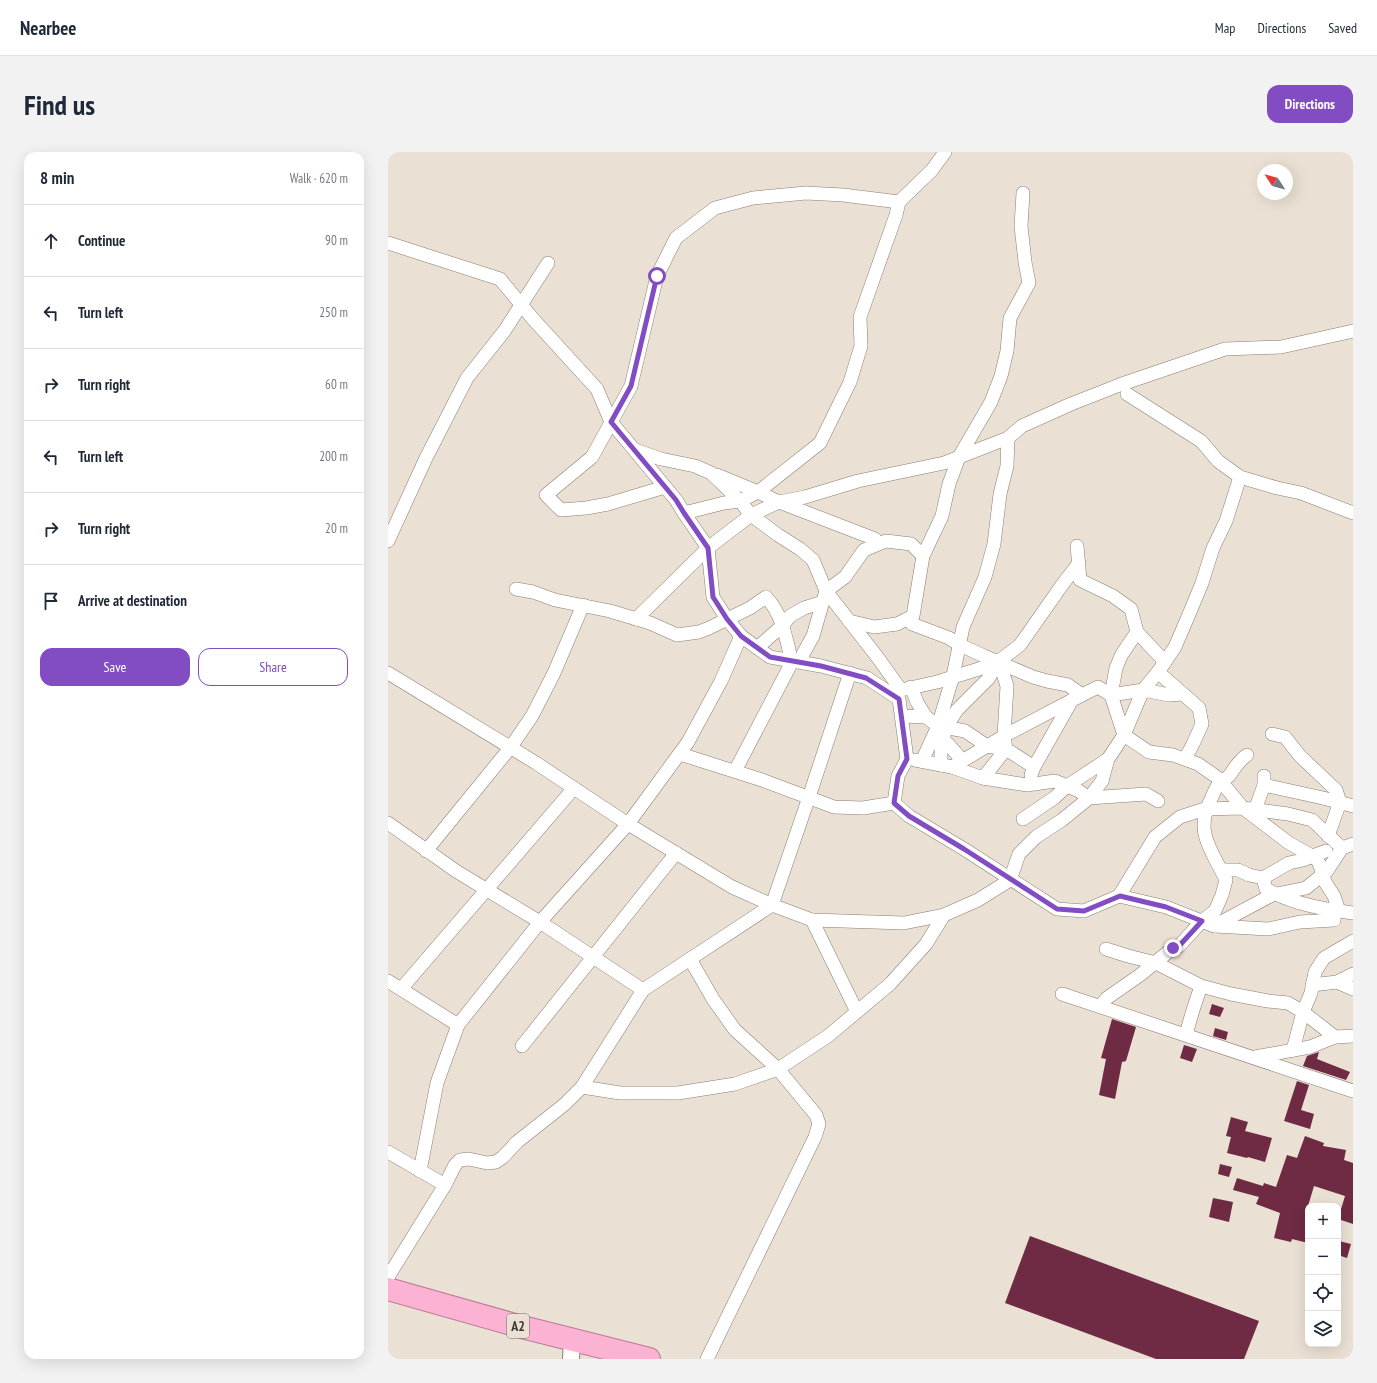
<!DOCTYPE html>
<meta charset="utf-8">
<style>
:root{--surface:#fff;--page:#f2f2f3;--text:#1f2937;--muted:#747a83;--line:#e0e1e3;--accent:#824cc3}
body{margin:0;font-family:"PT Sans Narrow",sans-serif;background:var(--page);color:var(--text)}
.controls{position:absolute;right:12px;bottom:12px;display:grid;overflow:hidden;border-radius:8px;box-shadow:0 4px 16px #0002}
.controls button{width:36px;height:36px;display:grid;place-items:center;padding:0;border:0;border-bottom:1px solid var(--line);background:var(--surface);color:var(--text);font:20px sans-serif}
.compass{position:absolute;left:869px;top:12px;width:36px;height:36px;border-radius:50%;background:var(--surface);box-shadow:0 4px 16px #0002;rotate:306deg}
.stop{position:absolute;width:12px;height:12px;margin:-9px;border:3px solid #824cc3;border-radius:50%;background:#fff}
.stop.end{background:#824cc3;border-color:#fff;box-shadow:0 1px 4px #0008}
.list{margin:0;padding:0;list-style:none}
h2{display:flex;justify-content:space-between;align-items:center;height:52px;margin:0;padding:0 16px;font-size:17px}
h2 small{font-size:13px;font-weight:400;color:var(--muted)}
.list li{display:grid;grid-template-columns:26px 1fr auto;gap:12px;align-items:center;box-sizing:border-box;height:72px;padding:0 16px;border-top:1px solid var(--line)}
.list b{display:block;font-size:15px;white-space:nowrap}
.list em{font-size:13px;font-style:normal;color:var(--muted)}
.actions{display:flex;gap:8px;padding:12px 16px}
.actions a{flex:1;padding:9px 0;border:1px solid var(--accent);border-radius:12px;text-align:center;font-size:14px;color:var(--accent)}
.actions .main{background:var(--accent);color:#fff}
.icon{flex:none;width:22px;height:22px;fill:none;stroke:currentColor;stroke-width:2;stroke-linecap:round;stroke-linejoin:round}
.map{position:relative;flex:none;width:965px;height:1207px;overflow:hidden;border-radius:12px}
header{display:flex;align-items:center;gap:24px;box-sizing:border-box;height:56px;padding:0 20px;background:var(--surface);border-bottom:1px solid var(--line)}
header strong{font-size:19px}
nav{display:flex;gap:22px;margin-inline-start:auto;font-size:14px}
.intro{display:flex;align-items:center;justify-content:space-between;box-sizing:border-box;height:96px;padding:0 24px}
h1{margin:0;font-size:28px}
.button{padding:10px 18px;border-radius:12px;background:var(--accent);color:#fff;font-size:14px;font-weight:700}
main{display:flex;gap:24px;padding:0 24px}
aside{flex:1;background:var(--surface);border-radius:12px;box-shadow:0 4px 16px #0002}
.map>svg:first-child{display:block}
</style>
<header>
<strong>Nearbee</strong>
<nav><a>Map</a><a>Directions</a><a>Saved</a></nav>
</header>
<div class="intro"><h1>Find us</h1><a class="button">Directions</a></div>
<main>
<aside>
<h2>8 min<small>Walk · 620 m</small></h2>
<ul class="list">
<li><svg class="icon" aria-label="ahead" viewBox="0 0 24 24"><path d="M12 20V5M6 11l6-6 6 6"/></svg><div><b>Continue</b></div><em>90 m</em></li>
<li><svg class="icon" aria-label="left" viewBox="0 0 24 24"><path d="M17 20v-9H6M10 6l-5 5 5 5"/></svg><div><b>Turn left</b></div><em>250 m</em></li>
<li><svg class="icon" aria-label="right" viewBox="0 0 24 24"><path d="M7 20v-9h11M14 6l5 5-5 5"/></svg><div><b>Turn right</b></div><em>60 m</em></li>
<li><svg class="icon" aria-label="left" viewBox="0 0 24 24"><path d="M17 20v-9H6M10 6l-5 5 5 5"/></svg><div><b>Turn left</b></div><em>200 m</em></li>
<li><svg class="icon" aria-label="right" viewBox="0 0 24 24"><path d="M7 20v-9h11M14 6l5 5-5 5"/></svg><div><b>Turn right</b></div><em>20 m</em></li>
<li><svg class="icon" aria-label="arrive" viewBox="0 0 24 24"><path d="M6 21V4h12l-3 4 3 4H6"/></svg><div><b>Arrive at destination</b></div></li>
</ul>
<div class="actions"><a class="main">Save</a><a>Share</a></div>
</aside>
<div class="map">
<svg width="965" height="1207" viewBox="0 0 965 1207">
<rect width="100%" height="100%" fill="#eae0d3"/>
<g fill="#6f2b44">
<path d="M824 852 836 856 832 865 821 862Z"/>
<path d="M724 867 748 875 738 909 734 910 727 947 711 943 718 907 713 906Z"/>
<path d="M827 876 840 880 838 888 825 884Z"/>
<path d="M796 893 809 897 804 910 792 906Z"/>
<path d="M931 900 929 907 962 920 958 928 915 914 919 904Z"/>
<path d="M909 929 921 933 913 958 926 962 922 977 896 969Z"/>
<path d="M843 965 860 970 857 979 884 986 877 1010 860 1005 859 1006 839 1001 843 985 838 984Z"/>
<path d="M917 984 936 991 935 994 958 998 956 1008 965 1011V1072L950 1067 957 1044 926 1034 920 1054V1091L904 1087 903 1090 886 1086 892 1061 868 1052 871 1045 845 1038 849 1026 875 1034 876 1031 888 1035 899 1003 909 1006Z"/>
<path d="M832 1012 844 1015 841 1025 830 1022Z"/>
<path d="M825 1046 845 1050 841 1070 821 1065Z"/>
<path d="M642 1084 871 1169 856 1207H768L617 1151Z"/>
<path d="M951 1089 963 1092 959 1106 950 1103Z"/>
</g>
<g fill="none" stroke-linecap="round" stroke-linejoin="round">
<defs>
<g id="minor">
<path d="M0 91 112 127 145 167 209 237 223 270 288 348 296 361 320 396 325 445 339 467 353 484 382 505 433 514 479 526 511 547 519 607 510 624 506 651 521 664 576 697 669 757 696 759 731 744 778 755 826 774 884 743 918 736 939 719 954 696 965 692"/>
<path d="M739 242 813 289 830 309 852 325 889 336 913 341 965 361"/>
<path d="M247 298 273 307 307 314 323 321 352 349 363 363 390 383 412 397 425 408 438 439 490 506 513 538 549 530 607 512 632 493 674 433 691 411"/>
<path d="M329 323 370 340 391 350 487 387"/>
<path d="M277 335 220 352 198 356 173 358 158 343 204 305 243 234 269 124 288 86 327 56 365 46 418 41 455 43 511 50 544 18 557 0"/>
<path d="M296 361 336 351 352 349 370 340 432 291 462 230 473 194 472 165 508 63 511 50"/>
<path d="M0 389 38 306 79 226 117 178 160 111"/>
<path d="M689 394 692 428 725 444 743 457 749 480"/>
<path d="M128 437 145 440 167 448 222 459 262 471 289 483 311 480 321 476 362 456 378 445C395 463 398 487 404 510L347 619"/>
<path d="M248 467 320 396 363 363 391 350 417 345 470 329 556 311 620 286 634 274 683 252 734 232 837 197 893 195 965 179"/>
<path d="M461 469 486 475 509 472 525 464 535 404 554 364 561 332 571 305 603 250 613 224 619 199 622 166 641 131 637 110 633 74 635 41"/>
<path d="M524 472 561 486 572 493 596 504 645 525 659 529 680 533 694 543"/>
<path d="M369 496 395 473 402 464 416 456 435 450"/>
<path d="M415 502 425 484 438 439 457 425 476 398 498 389 523 392 535 404"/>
<path d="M777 510 749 480 734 502 728 516 723 543 736 583 761 600 785 603 810 612 830 626 855 656 901 691 924 704 938 699"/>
<path d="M770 520 811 556 814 572 805 592 797 607"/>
<path d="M0 521 148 611 240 672 344 735 384 753 424 768 516 771 556 763 590 748 622 728 631 702 648 685 674 668 701 646 714 629 720 607 736 583 755 538 770 520 787 495 802 460 814 431 825 396 838 369 852 325"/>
<path d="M523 535 529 550 538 565"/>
<path d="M514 564 538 565 550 574 577 579 599 594 618 597 646 615"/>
<path d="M884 582 897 585 912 604 948 638 952 650 940 684"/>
<path d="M555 587 561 593 574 608"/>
<path d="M292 602 374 628 446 655 475 656 506 651"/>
<path d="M527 608 564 615 595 626 639 633 667 629 691 639 701 646 758 642 770 649"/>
<path d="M534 609 550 574 565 524 575 475 597 425 606 392 612 342 619 314 620 286"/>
<path d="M553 613V596L558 575 569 558 600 527 611 509"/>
<path d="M564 615 616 584 694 543 710 535 723 543 755 538 781 543 794 542"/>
<path d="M643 623 646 615 684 548"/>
<path d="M595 626 618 597 616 584 619 534 611 509"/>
<path d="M876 633 935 646 965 654"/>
<path d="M867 658 876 633V624"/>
<path d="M635 667 666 646 679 634 720 607"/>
<path d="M0 671 68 719 152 770 255 838 194 935 177 952 129 990 115 1005 108 1010 99 1011 81 1007 72 1008 67 1013 57 1033"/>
<path d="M38 699 122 596 144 564 166 521 195 453"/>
<path d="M875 726 878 737C905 752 935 757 965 761"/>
<path d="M731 744 767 685 792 665 817 657 855 656 900 662 924 668 954 696"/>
<path d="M424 768 469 860"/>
<path d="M827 774 880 777 912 770 946 768 947 759 950 756 946 744 937 730 935 722 930 709 924 704 915 708 901 711 875 726 861 723 850 718H834"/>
<path d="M718 797 740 804 768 811 813 834 843 842 880 849 900 851 915 860 947 885"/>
<path d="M302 807 325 847 347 878 390 917 428 963 431 972 427 985 319 1207"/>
<path d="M0 829 70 873 152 770 240 672 300 590 333 529 353 484"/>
<path d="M949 830 965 837"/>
<path d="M924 833 949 830 965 822"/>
<path d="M13 837 186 636"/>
<path d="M255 838 384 753 421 645 462 521"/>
<path d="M674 842 965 939"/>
<path d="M712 854 719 846 752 823 785 796 791 794 814 769 827 759 834 743 838 728C824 698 805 680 824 645 826 640 829 633 833 629 836 627 839 626 841 624 847 616 851 608 859 603"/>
<path d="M798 882 805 858 813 834"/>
<path d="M134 894 288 701"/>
<path d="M905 898 915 860 923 841 927 820 936 806 965 789"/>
<path d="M867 905 922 895 947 885 965 884"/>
<path d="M194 935 232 941H290L347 932 390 917 440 884 502 832 538 792 556 763"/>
<path d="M0 1000 57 1033 0 1125"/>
<path d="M32 1019 49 931 70 873"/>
</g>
<path id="tertiary" d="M183 1207 184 1187"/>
<path id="trunk" d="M0 1137 134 1175 261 1207"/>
</defs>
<use href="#minor" stroke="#887f73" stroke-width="14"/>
<use href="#tertiary" stroke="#887f73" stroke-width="18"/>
<use href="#trunk" stroke="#ba7b95" stroke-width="24"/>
<use href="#minor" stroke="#fff" stroke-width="13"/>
<use href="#tertiary" stroke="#fff" stroke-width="16"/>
<use href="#trunk" stroke="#fcb2d3" stroke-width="22"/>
</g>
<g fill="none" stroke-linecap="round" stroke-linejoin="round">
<path stroke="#824cc3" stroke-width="5" d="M269 124 243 234 223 270 288 348 296 361 320 396 325 445 339 467 353 484 382 505 433 514 478 526 511 547 519 607 510 624 506 651 521 664 576 697 669 757 696 759 732 744 778 755 814 769 791 794 785 796"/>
</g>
<g text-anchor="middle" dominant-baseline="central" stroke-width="4" stroke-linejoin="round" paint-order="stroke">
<rect fill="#eae0d3" stroke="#726c64" stroke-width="1" x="119" y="1162" width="22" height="24" rx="3"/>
<g font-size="14" font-weight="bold" fill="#3e3a35">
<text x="130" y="1174">A2</text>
</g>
</g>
</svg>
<div class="controls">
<button>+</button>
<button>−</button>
<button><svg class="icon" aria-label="locate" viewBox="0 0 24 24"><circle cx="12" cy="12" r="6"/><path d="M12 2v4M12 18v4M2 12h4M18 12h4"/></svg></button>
<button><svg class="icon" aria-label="layers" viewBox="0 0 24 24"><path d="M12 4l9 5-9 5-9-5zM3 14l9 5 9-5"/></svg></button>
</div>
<svg class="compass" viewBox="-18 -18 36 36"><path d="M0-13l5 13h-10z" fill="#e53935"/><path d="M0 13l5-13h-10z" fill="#747a83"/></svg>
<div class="stop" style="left:269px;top:124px"></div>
<div class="stop end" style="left:785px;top:796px"></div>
</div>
</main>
